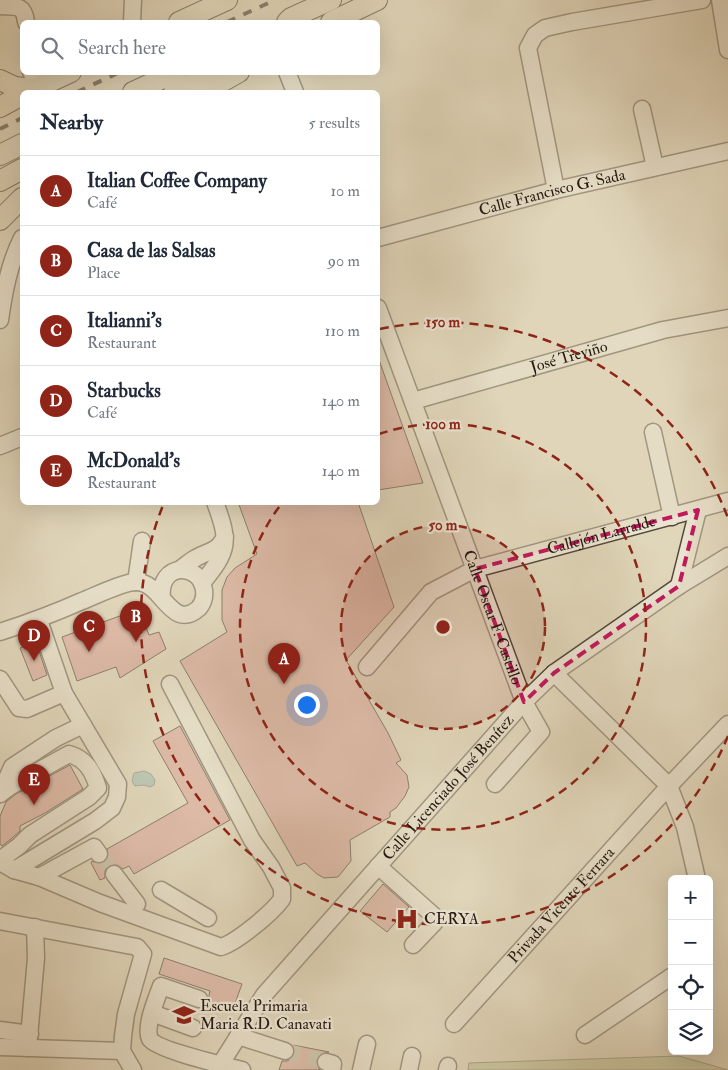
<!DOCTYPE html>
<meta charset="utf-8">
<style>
:root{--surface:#fff;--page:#f2f2f3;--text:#1f2937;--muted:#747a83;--line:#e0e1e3;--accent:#8f2418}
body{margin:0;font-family:"IM FELL Double Pica",serif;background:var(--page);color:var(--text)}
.controls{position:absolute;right:15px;bottom:15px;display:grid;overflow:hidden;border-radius:8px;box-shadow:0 5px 20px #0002}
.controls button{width:45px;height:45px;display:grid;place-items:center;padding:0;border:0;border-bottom:1px solid var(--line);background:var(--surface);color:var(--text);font:25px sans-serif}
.you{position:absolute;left:306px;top:704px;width:18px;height:18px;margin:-12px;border:4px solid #fff;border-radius:50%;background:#1a73e8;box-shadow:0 0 0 8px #1a73e833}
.badge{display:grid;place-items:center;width:32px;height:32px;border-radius:50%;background:var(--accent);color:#fff;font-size:16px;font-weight:700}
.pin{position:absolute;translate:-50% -41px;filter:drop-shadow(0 1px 2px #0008)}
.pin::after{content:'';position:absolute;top:26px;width:18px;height:15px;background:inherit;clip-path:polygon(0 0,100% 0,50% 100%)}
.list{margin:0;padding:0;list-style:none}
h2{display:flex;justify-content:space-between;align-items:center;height:65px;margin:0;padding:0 20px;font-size:21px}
h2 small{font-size:16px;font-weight:400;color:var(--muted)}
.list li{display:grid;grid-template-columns:32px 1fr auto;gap:15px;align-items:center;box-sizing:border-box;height:70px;padding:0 20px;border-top:1px solid var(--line)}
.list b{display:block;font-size:19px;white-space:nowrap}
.list p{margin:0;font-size:16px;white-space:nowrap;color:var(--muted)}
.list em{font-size:16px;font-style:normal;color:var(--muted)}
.icon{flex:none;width:28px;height:28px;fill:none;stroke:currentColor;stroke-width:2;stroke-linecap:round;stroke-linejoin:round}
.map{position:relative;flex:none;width:728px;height:1070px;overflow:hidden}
.search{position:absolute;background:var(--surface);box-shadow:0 5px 20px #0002;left:20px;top:20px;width:360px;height:55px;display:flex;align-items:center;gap:12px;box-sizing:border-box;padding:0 18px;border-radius:8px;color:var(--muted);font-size:19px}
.panel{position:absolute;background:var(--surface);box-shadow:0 5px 20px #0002;left:20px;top:90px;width:360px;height:415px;border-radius:8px}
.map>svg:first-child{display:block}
</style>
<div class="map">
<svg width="728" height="1070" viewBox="0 0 728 1070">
<rect width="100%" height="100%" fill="#e0d6b9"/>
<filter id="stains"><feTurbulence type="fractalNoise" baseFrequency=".004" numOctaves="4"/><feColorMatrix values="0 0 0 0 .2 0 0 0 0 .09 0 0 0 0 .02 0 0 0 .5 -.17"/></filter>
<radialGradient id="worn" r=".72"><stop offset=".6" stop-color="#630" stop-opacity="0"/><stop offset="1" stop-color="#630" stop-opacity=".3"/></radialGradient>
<path fill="#b9bc8b" stroke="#6f6b4e" d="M679 1056 728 1070H468L469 1063Z"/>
<path fill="#94b9af" stroke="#687970" d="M144 771 151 774 155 780 154 785 150 787 144 785 135 786 132 781 134 773Z"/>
<g fill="#d79a8e" stroke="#251a11">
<path d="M378 360H379L423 483 378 490Z"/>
<path d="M238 502H358L394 607 346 660 388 733 401 760 396 763 407 775 409 787 405 796 396 808 390 812V817L350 840 351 861 338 877 324 878 317 874 305 863 297 866 180 661 227 632 222 620V590L227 577 235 568 257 554Z"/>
<path d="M139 609 149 635 159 632 166 649 120 678 116 667 77 681 62 637Z"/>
<path d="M36 642 47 675 33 681 20 648Z"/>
<path d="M180 726 230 820 134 874 129 866 123 869 117 865 108 866 105 871V878L100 880 91 863 92 861 99 864 104 862 108 858 107 849 188 803 153 741Z"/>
<path d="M70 765 83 789 45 813 20 826V831L12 838 2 846 0 844V816L6 802 16 794Z"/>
<path d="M383 884 409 907 387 932 360 911Z"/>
<path d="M164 958 242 984 234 1006 225 1003 222 1010 207 1005 210 991 159 974Z"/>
<path d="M293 1045 329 1052 319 1055 317 1059 316 1065 320 1070H279L282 1061H288L294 1054 295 1049Z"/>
</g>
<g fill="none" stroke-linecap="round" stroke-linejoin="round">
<g stroke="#bbb097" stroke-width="16" stroke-dasharray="16 8" stroke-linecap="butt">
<path d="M99 854 114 874"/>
<path d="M285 1051 326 1062"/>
</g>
<defs>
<g id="minor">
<path d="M720 0 728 50"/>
<path d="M0 6C16 7 24 4 26 22"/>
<path d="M132 22 133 0"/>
<path d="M31 72 33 76 47 83"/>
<path d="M287 72 295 92"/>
<path d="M642 109 655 167"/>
<path d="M556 190 528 48 535 35 545 28 572 22 702 0"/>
<path id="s1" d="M378 238 556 190 728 151"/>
<path id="s2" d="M378 308 524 702 541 732 495 784"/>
<path d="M0 320C4 292 9 264 22 238"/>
<path id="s3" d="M413 401 663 330 728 318"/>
<path d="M653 432 672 517"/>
<path d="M0 446 22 437"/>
<path d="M179 570C185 566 190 561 196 558 211 549 215 554 225 537"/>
<path d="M136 582 142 541"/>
<path d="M202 583C229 550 230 543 215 502"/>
<path d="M679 586 698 510"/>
<path d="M0 632C28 623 55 613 82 601 95 596 123 582 136 582 162 581 171 633 199 608 203 603 205 597 204 590 200 562 158 562 162 598"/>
<path id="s4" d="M367 667 431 592 475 569 728 501"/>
<path d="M554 673 669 786 685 827 697 879"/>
<path d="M0 679 19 708 27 709 64 693"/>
<path d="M0 794 12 767 56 738 83 725"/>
<path d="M0 860 19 846 30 835 89 797 98 788C93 771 86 759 69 754L11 786 0 794"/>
<path d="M0 862 14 870 39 877 100 903 221 947C237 942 272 913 282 899V888L271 867 252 840 170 684"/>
<path d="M378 866 434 916V923L413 945"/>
<path d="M14 870 95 821 112 808 117 797 118 784 64 693 39 620"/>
<path d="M114 874 137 904"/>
<path d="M39 877 94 847 99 854"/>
<path d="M161 890 208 918"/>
<path d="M0 921 137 947 143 954 126 1014 123 1036 122 1051 133 1070"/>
<path d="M199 999 161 986C157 998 144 1027 150 1039 157 1050 227 1066 242 1070"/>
<path d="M152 1013 193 1028"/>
<path id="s5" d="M454 1024 669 786 728 724"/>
<path d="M0 1030 30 1034"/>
<path d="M585 1035 672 976"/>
<path d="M238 1036 285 1051"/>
<path d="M0 1047 122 1051"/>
<path d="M28 1048 36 958 35 927"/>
<path d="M326 1062 333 1064 332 1070"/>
<path id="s6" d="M217 1070 264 995 524 702 554 673 679 586 728 556"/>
<path d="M361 1070 367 1044"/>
<path d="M409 1070 412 1056"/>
<path d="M447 1070 448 1066"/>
</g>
<g id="major">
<path d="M179 22 227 0"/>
<path d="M287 22 291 18 331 0"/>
<path d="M331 22 377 0"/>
<path d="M0 80 15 87 34 89"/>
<path d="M28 92 71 72"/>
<path d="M133 92 176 72"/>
<path d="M174 92 216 72"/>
<path d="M204 92 239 72"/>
<path d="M0 107 22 95"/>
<path d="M0 155 22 144"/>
<path d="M0 181 22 169"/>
<path d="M0 220 22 198"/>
</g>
</defs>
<use href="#minor" stroke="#54493b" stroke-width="19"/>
<use href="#major" stroke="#251a11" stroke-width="22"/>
<use href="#minor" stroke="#ebe4d2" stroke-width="16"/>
<use href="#major" stroke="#e0d6b9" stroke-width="20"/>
<g stroke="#251a11" stroke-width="4" stroke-dasharray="9 9" stroke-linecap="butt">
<path d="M227 22 275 0"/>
<path d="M77 92 120 72"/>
<path d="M0 129 22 118"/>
</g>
</g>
<path d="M0 0H728V1070H0ZM698 510 679 586 554 673 524 702 475 569Z" fill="#e0d6b9" fill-opacity=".55" fill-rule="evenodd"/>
<path fill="none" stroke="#c2185b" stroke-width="4" stroke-dasharray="10 6" stroke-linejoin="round" d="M698 510 679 586 554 673 524 702 475 569Z"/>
<circle cx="443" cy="627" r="102" fill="#8f2418" fill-opacity=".12"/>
<g fill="none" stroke="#8f2418" stroke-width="2.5" stroke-dasharray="9 6">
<circle cx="443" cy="627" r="102"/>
<path d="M379 434A203 203 0 1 1 282 503"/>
<path d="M728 736A305 305 0 1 1 164 503M380 329A305 305 0 0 1 728 518"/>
</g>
<defs>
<symbol id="hospital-bare" viewBox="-9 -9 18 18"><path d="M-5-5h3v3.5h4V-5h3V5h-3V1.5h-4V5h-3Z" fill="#8f2418" stroke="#ebe4d2" stroke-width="2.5" paint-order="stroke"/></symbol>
<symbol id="school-bare" viewBox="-9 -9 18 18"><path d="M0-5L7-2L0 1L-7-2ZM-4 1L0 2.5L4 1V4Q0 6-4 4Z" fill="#8f2418" stroke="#ebe4d2" stroke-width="2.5" paint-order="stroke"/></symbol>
</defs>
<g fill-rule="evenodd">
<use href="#hospital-bare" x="391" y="903" width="32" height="32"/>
<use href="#school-bare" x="168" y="999" width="32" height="32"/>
</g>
<g text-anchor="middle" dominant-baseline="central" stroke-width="4.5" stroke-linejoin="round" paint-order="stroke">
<g font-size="16" fill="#251a11" stroke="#ebe4d2">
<text stroke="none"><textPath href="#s1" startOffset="180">Calle Francisco G. Sada</textPath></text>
<text stroke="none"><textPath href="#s3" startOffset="162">José Treviño</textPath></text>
<text stroke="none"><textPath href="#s4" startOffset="279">Callejón Larralde</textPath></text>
<text stroke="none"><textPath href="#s2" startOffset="330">Calle Oscar F. Castillo</textPath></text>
<text stroke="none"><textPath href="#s6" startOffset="366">Calle Licenciado José Benítez</textPath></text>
<text stroke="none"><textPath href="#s5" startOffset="160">Privada Vicente Ferrara</textPath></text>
</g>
<g font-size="16" fill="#251a11" stroke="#ebe4d2" text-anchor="start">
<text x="424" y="919">CERYA</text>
<text x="200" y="1006">Escuela Primaria<tspan x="200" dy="18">Maria R.D. Canavati</tspan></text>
</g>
</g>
<circle cx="443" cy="627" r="8" fill="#8f2418" stroke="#ebe4d2" stroke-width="2.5"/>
<g font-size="15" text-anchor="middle" font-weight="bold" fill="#8f2418" stroke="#ebe4d2" stroke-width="4.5" stroke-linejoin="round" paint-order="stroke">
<text x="443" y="327">150 m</text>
<text x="443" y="429">100 m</text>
<text x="443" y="530">50 m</text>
</g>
<rect width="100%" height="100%" filter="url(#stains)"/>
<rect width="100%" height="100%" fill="url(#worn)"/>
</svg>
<div class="controls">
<button>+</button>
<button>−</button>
<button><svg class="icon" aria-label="locate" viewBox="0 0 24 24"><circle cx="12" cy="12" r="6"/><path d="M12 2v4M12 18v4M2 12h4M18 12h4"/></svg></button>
<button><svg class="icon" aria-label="layers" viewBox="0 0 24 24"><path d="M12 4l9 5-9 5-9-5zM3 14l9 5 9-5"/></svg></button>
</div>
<div class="you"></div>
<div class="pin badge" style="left:284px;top:684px">A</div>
<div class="pin badge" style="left:136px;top:642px">B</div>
<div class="pin badge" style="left:89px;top:652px">C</div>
<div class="pin badge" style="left:34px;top:661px">D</div>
<div class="pin badge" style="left:34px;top:805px">E</div>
<div class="search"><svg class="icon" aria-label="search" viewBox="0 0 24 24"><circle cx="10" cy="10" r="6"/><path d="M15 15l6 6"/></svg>Search here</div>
<section class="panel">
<h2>Nearby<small>5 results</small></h2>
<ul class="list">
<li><span class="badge">A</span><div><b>Italian Coffee Company</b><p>Café</p></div><em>10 m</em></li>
<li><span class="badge">B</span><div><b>Casa de las Salsas</b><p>Place</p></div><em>90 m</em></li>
<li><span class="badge">C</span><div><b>Italianni's</b><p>Restaurant</p></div><em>110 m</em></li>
<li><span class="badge">D</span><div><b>Starbucks</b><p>Café</p></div><em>140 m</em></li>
<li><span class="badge">E</span><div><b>McDonald's</b><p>Restaurant</p></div><em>140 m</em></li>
</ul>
</section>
</div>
